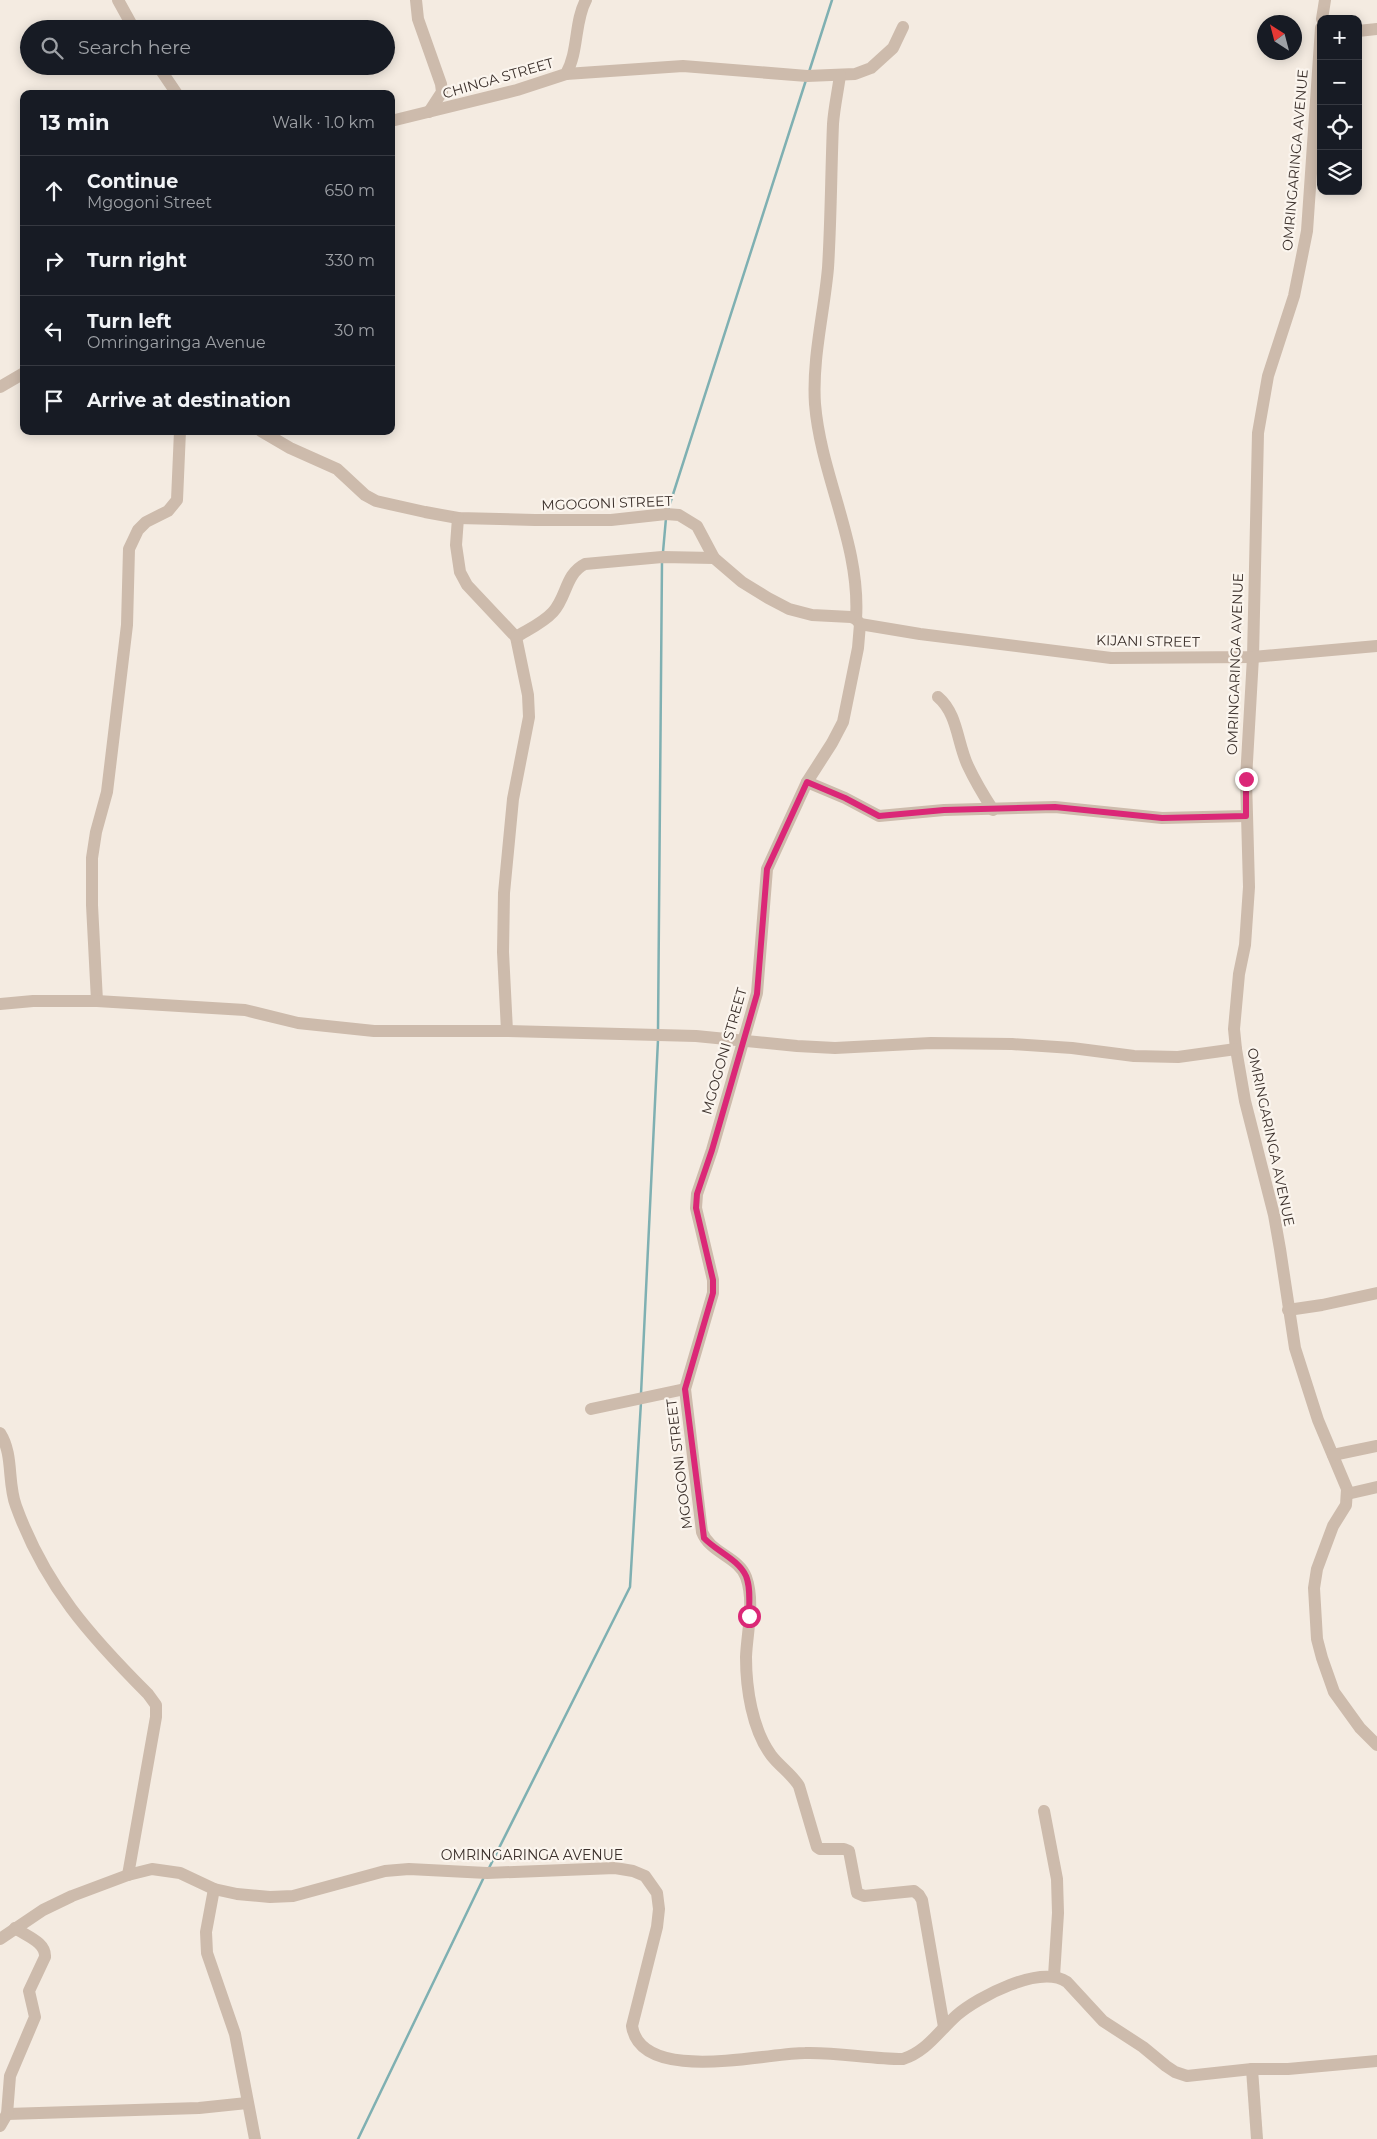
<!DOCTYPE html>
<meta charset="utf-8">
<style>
:root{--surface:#171b24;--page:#20242c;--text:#f1f3f6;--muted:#9ea1a6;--line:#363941}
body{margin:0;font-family:Montserrat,sans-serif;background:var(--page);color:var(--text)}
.controls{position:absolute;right:15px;top:15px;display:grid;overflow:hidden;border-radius:10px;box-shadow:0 2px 12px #0003}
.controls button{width:45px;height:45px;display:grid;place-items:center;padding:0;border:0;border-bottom:1px solid var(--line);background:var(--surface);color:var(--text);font:25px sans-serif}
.compass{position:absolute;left:1257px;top:15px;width:45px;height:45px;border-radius:50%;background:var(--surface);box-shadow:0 2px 12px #0003;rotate:324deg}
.stop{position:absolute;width:15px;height:15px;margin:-11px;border:4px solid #db2777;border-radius:50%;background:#fff}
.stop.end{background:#db2777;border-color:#fff;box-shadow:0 1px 5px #0008}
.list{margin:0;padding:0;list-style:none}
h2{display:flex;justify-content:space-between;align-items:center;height:65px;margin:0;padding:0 20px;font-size:21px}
h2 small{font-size:16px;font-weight:400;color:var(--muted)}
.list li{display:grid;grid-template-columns:32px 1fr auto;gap:15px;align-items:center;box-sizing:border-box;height:70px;padding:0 20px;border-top:1px solid var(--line)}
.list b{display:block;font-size:19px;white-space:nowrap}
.list p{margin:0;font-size:16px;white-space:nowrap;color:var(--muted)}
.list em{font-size:16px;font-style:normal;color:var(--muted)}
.icon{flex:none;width:28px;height:28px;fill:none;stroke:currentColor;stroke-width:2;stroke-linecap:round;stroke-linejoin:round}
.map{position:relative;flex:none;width:1377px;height:2139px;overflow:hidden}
.search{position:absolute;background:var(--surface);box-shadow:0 2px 12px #0003;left:20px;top:20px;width:375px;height:55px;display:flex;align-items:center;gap:12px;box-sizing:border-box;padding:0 18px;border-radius:28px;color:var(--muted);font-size:19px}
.panel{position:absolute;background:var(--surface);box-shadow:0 2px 12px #0003;left:20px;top:90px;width:375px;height:345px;border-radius:10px}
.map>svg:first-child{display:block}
</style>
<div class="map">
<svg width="1377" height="2139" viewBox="0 0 1377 2139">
<rect width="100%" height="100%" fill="#f4ebe1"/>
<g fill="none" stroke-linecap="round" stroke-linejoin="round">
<g stroke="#7fb0b2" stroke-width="2.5">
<path d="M809 72 832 0"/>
<path d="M668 510 806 80"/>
<path d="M663 552 666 518"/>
<path d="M658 1032 662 560"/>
<path d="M641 1394 658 1040"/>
<path d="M489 1868 630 1587 641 1402"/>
<path d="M358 2139 484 1877"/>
</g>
<g stroke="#cdbbac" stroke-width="12">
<path d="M118 0 134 29"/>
<path d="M416 0 418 19 441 84 442 92 429 112"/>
<path d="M1322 19 1325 0"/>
<path d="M1321 28 1307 231 1294 296 1268 376 1258 433 1253 657 1246 779 1249 887 1245 945 1239 974 1234 1029 1236 1049 1245 1101 1274 1215 1280 1249 1295 1348 1318 1420 1347 1489 1346 1505 1333 1526 1317 1569 1314 1588 1317 1639 1322 1658 1334 1692 1360 1728 1377 1745"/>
<path d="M1358 31 1377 29"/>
<path d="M158 66 177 94"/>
<path d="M566 74 683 66 807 76 855 74 871 68 893 48 903 27"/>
<path d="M840 75C838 91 834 108 833 124 831 172 831 220 828 268 824 313 812 359 815 404 821 477 861 545 856 619"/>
<path d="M391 121 517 90 566 74C579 51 574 22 586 0"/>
<path d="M0 387 24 373"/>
<path d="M261 431 290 448 337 469 365 495 376 501 425 512 458 518 535 520H611L666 514 679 515 697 526 714 558 742 582 768 598 789 609 812 615 851 617 856 619 860 624 858 648 843 722 832 743 807 782 767 869 757 993 712 1150 697 1194 696 1208 713 1280V1293L685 1389 702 1532C710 1553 739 1557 746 1577 755 1602 747 1632 746 1657 746 1688 752 1729 771 1755 779 1766 792 1774 799 1786L817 1847 820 1849H844L849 1851 857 1893 864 1896 914 1891 919 1895 922 1900 944 2027"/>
<path d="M458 518 456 545 460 572 467 585 516 637 528 695 529 717 513 799 504 893 503 952 507 1031"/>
<path d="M860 624 920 634 1111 658 1253 657 1377 646"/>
<path d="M516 637C529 629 543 623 553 612 567 597 565 574 585 564L662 557 714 558"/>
<path d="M938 697C958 714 957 743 968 766 975 781 984 796 993 810"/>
<path d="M807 782 845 798 879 816 944 810 1055 807 1162 818 1246 816"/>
<path d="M97 1001 92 905V858L96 832 107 792 127 625 129 549 138 530 146 522 168 511 177 500 180 431"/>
<path d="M0 1004 33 1001H97L245 1010 298 1023 374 1031H507L696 1036 797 1046 835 1048 931 1043 1012 1044 1072 1048 1134 1056 1178 1057 1236 1049"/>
<path d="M1288 1310 1322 1305 1377 1293"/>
<path d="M591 1409 685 1389"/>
<path d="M0 1433C14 1455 7 1482 16 1506 45 1586 90 1636 148 1694L156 1705V1717L128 1875"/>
<path d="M1333 1455 1377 1446"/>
<path d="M1347 1494 1377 1487"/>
<path d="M1044 1811 1057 1879 1058 1913 1054 1976"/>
<path d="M214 1889 206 1932 207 1953 235 2034 255 2139"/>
<path d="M0 1939 43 1910 72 1896 128 1875 152 1869 180 1873 214 1889 237 1894 270 1897 293 1896 385 1871 409 1869 487 1873 615 1868 633 1871 645 1876 657 1893 659 1909 657 1927 632 2026C641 2085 765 2053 805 2053 838 2052 870 2059 903 2059 926 2052 939 2031 957 2015 978 1997 1040 1964 1067 1982L1103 2021 1143 2047 1166 2066 1175 2072 1187 2076 1252 2069H1288L1377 2061"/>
<path d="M1252 2069 1257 2139"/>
<path d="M7 2114 199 2108 247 2103"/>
<path d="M0 2126 7 2114 10 2076 35 2017 29 1991 45 1957C46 1942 26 1936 15 1928"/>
</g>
</g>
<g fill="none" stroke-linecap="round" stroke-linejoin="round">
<path stroke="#db2777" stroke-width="6" d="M749 1616C749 1603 751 1588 746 1576 738 1559 716 1551 704 1538L685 1389 713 1293V1280L696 1208 697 1194 712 1150 757 994 767 869 807 782 845 798 879 816 944 810 1055 807 1162 818 1246 816V779"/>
</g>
<g text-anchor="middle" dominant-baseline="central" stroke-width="4.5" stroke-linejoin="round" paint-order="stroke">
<g font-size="14" fill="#3b302b" stroke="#fbf5ee">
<text transform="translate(498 78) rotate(-16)">CHINGA STREET</text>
<text transform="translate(1295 160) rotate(-85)">OMRINGARINGA AVENUE</text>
<text transform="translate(607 503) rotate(-2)">MGOGONI STREET</text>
<text transform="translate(1148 641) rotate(1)">KIJANI STREET</text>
<text transform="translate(1235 664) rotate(-88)">OMRINGARINGA AVENUE</text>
<text transform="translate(724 1051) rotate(-74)">MGOGONI STREET</text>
<text transform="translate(1271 1137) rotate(78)">OMRINGARINGA AVENUE</text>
<text transform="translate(679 1464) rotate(-97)">MGOGONI STREET</text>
<text x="532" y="1855">OMRINGARINGA AVENUE</text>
</g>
</g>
</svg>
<div class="controls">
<button>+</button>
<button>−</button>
<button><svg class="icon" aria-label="locate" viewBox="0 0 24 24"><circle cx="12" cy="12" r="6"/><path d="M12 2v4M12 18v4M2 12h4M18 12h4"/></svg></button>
<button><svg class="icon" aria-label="layers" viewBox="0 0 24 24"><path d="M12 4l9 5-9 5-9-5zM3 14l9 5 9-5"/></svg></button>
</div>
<svg class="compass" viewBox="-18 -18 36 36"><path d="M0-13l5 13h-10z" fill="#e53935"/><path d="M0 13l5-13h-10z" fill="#9ea1a6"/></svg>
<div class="stop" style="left:749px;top:1616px"></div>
<div class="stop end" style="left:1246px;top:779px"></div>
<div class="search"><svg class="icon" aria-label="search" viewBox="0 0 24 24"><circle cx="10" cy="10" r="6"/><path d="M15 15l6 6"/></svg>Search here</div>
<section class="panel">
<h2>13 min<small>Walk · 1.0 km</small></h2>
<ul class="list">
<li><svg class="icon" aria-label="ahead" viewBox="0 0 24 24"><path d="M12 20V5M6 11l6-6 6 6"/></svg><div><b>Continue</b><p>Mgogoni Street</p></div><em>650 m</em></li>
<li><svg class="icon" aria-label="right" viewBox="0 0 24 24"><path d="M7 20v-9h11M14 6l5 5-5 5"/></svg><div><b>Turn right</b></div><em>330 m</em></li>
<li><svg class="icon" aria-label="left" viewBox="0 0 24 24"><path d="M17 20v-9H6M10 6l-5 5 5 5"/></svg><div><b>Turn left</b><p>Omringaringa Avenue</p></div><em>30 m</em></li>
<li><svg class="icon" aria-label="arrive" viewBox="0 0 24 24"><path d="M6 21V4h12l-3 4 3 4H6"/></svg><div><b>Arrive at destination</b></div></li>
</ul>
</section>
</div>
